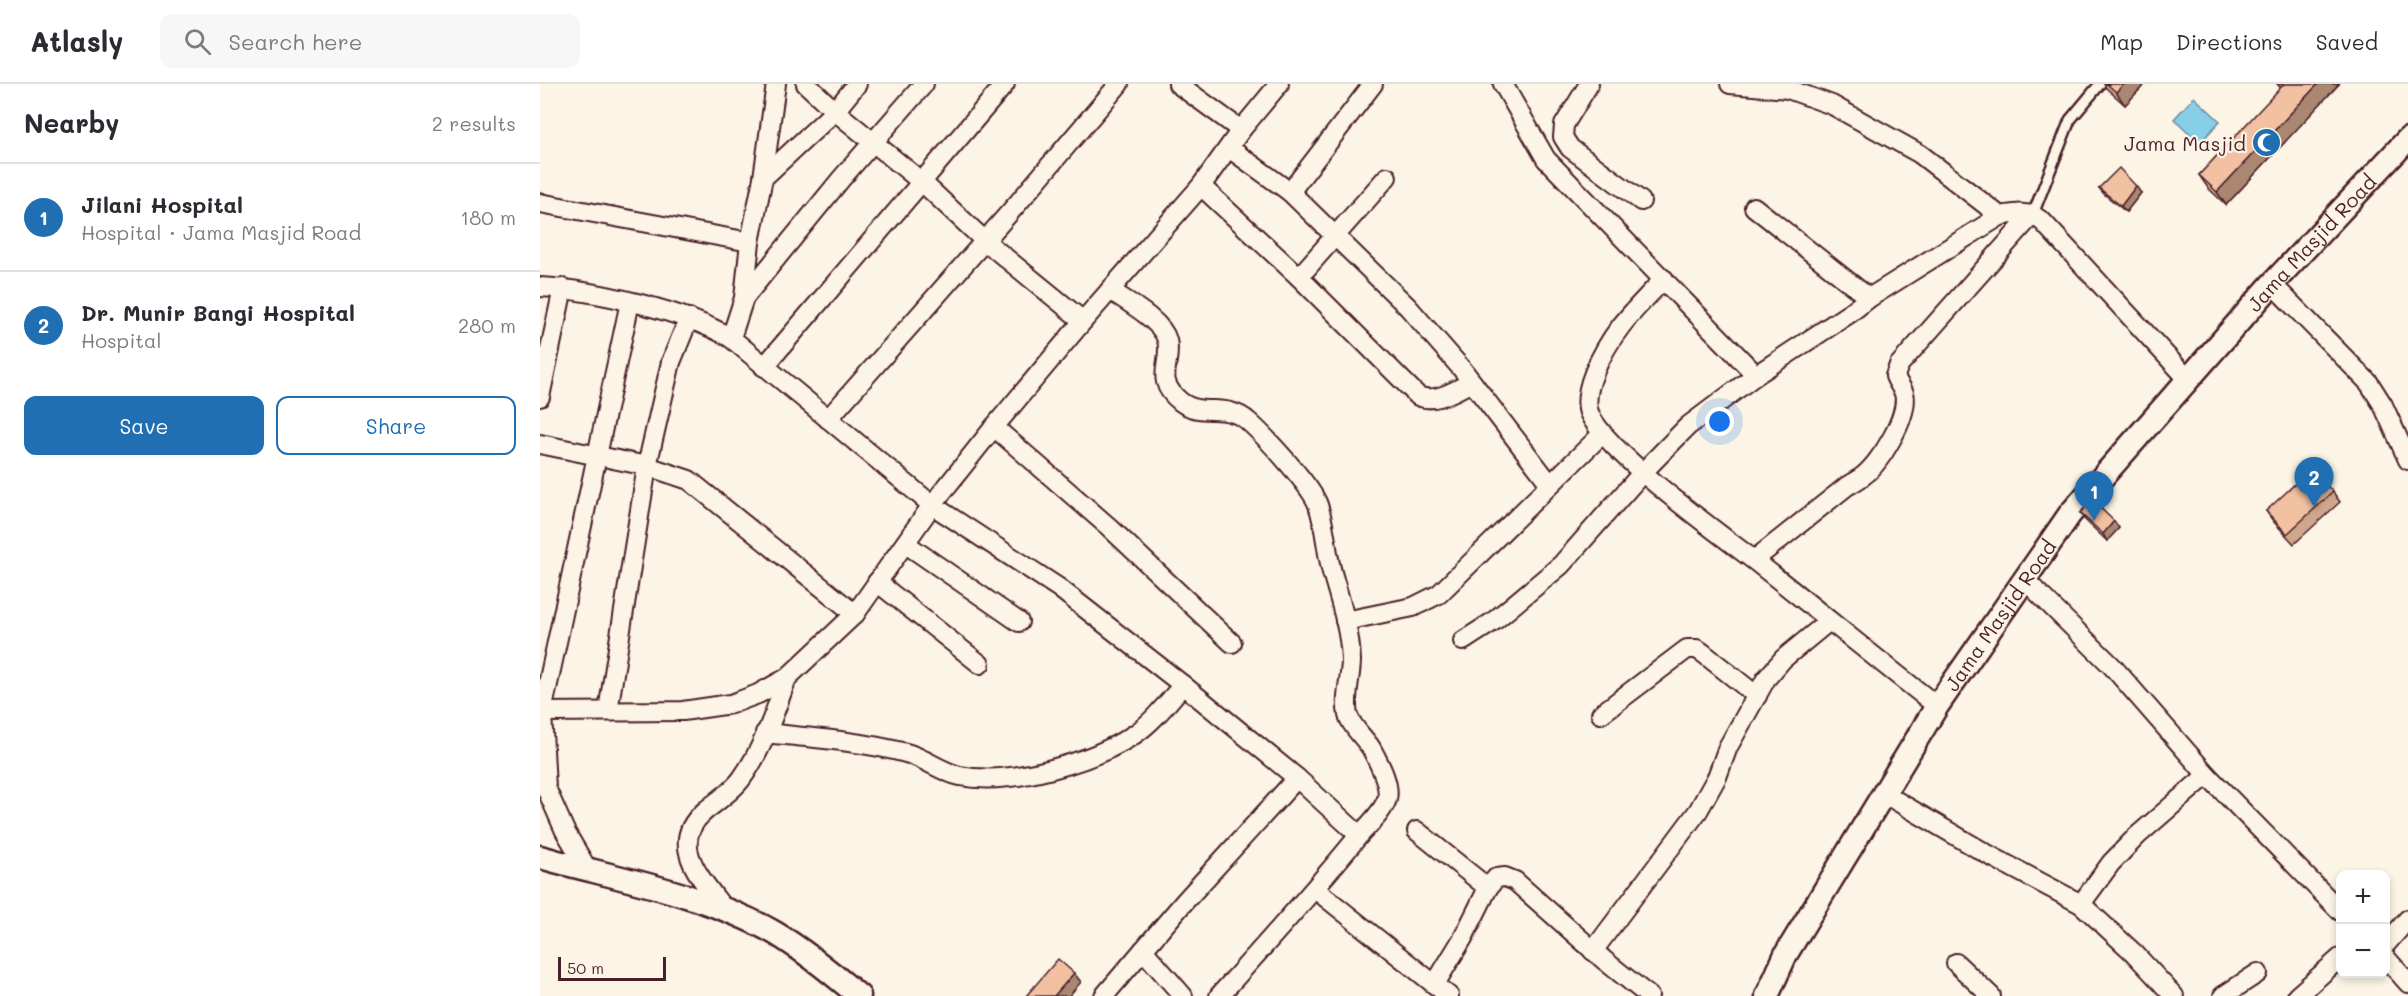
<!DOCTYPE html>
<meta charset="utf-8">
<style>
:root{--surface:#fff;--page:#f7f7f7;--text:#2b2b33;--muted:#7c7c81;--line:#e1e1e2;--accent:#1f6fb2}
body{margin:0;font-family:Mali,sans-serif;background:var(--page);color:var(--text)}
.controls{position:absolute;right:18px;bottom:18px;display:grid;overflow:hidden;border-radius:12px;box-shadow:0 3px 9px #0003}
.controls button{width:54px;height:54px;display:grid;place-items:center;padding:0;border:0;border-bottom:2px solid var(--line);background:var(--surface);color:var(--text);font:30px sans-serif}
.scale{position:absolute;left:18px;bottom:15px;width:108px;box-sizing:border-box;padding-left:6px;border:3px solid #4a1f2b;border-top:0;font-size:16px;line-height:21px;white-space:nowrap;color:#4a1f2b;-webkit-text-stroke:4px #fcf5e5;paint-order:stroke}
.you{position:absolute;left:1180px;top:338px;width:21px;height:21px;margin:-15px;border:4px solid #fff;border-radius:50%;background:#1a73e8;box-shadow:0 0 0 9px #1a73e833}
.badge{display:grid;place-items:center;width:39px;height:39px;border-radius:50%;background:var(--accent);color:#fff;font-size:20px;font-weight:700}
.pin{position:absolute;translate:-50% -50px;filter:drop-shadow(0 2px 3px #0008)}
.pin::after{content:'';position:absolute;top:32px;width:21px;height:18px;background:inherit;clip-path:polygon(0 0,100% 0,50% 100%)}
.list{margin:0;padding:0;list-style:none}
h2{display:flex;justify-content:space-between;align-items:center;height:78px;margin:0;padding:0 24px;font-size:26px}
h2 small{font-size:20px;font-weight:400;color:var(--muted)}
.list li{display:grid;grid-template-columns:39px 1fr auto;gap:18px;align-items:center;box-sizing:border-box;height:108px;padding:0 24px;border-top:2px solid var(--line)}
.list b{display:block;font-size:22px;white-space:nowrap}
.list p{margin:0;font-size:20px;white-space:nowrap;color:var(--muted)}
.list em{font-size:20px;font-style:normal;color:var(--muted)}
.actions{display:flex;gap:12px;padding:18px 24px}
.actions a{flex:1;padding:14px 0;border:2px solid var(--accent);border-radius:12px;text-align:center;font-size:21px;color:var(--accent)}
.actions .main{background:var(--accent);color:#fff}
.icon{flex:none;width:33px;height:33px;fill:none;stroke:currentColor;stroke-width:2;stroke-linecap:round;stroke-linejoin:round}
.map{position:relative;flex:none;width:1868px;height:912px;overflow:hidden}
header{display:flex;align-items:center;gap:36px;box-sizing:border-box;height:84px;padding:0 30px;background:var(--surface);border-bottom:2px solid var(--line)}
header strong{font-size:28px}
nav{display:flex;gap:33px;margin-inline-start:auto;font-size:21px}
.search{width:420px;height:54px;background:var(--page);display:flex;align-items:center;gap:15px;box-sizing:border-box;padding:0 21px;border-radius:12px;color:var(--muted);font-size:22px}
main{display:flex}
aside{flex:1;background:var(--surface)}
.map>svg:first-child{display:block}
</style>
<header>
<strong>Atlasly</strong>
<div class="search"><svg class="icon" aria-label="search" viewBox="0 0 24 24"><circle cx="10" cy="10" r="6"/><path d="M15 15l6 6"/></svg>Search here</div>
<nav><a>Map</a><a>Directions</a><a>Saved</a></nav>
</header>
<main>
<aside>
<h2>Nearby<small>2 results</small></h2>
<ul class="list">
<li><span class="badge">1</span><div><b>Jilani Hospital</b><p>Hospital · Jama Masjid Road</p></div><em>180 m</em></li>
<li><span class="badge">2</span><div><b>Dr. Munir Bangi Hospital</b><p>Hospital</p></div><em>280 m</em></li>
</ul>
<div class="actions"><a class="main">Save</a><a>Share</a></div>
</aside>
<div class="map">
<svg width="1868" height="912" viewBox="0 0 1868 912">
<rect width="100%" height="100%" fill="#fcf5e5"/>
<filter id="ink" filterUnits="userSpaceOnUse"><feTurbulence type="fractalNoise" baseFrequency=".0167" numOctaves="2"/><feDisplacementMap in="SourceGraphic" scale="12" xChannelSelector="R" yChannelSelector="G"/><feConvolveMatrix kernelMatrix="1 2 1 2 8 2 1 2 1" color-interpolation-filters="sRGB"/></filter>
<g filter="url(#ink)">
<path fill="#86cfe7" stroke="#6e899c" stroke-width="1.5" d="M1654 13 1680 37 1660 59 1634 35Z"/>
<g fill="none" stroke-linecap="round" stroke-linejoin="round">
<defs>
<path id="service" d="M1493 130 1530 36 1560 0"/>
<g id="minor">
<path d="M236 0 223 94 210 158 204 214 191 254 392 421 519 504 643 601 757 694 819 751"/>
<path d="M266 0 295 27 383 99 445 157 543 237"/>
<path d="M638 0 701 46"/>
<path d="M963 0 1006 75 1216 291"/>
<path d="M1049 0 1024 41 1023 53 1030 64 1101 117"/>
<path d="M1190 0 1248 5 1292 21 1380 70 1460 132"/>
<path d="M689 64 750 108 868 223 922 285 1010 400"/>
<path d="M223 94 295 27 317 0"/>
<path d="M661 102 759 193 878 312C896 320 915 306 932 298"/>
<path d="M750 108 833 0"/>
<path d="M0 119 210 158"/>
<path d="M1214 123 1329 214"/>
<path d="M759 193 847 93"/>
<path d="M1124 195C1094 226 1070 249 1054 289 1050 299 1046 314 1048 325 1056 361 1181 451 1215 477 1276 525 1335 574 1397 622"/>
<path d="M1732 200 1829 299 1843 321 1868 376"/>
<path d="M0 203C55 206 145 227 191 254"/>
<path d="M570 206C586 217 622 237 627 256 633 280 612 295 641 318 662 334 686 317 709 338 725 352 772 403 778 421 786 444 786 469 793 492 801 519 810 548 811 576 811 594 804 613 808 631 812 644 824 653 831 664 838 677 851 700 847 715 842 730 826 743 816 755 772 809 726 860 679 912"/>
<path d="M204 214 301 95 384 0"/>
<path d="M224 283 465 0"/>
<path d="M0 313 23 204"/>
<path d="M288 335 478 119 579 0"/>
<path d="M454 343 569 443 692 559"/>
<path d="M0 360 107 382 149 396 315 530"/>
<path d="M366 460 479 538"/>
<path d="M1214 476 1307 402C1312 399 1318 396 1323 392 1340 379 1370 331 1364 309 1362 304 1357 298 1355 292L1359 281 1493 130"/>
<path d="M1484 495 1572 582 1667 691 1800 827"/>
<path d="M337 498 440 580"/>
<path d="M805 537 873 523 899 510 1062 350"/>
<path d="M923 557 954 537 1021 481 1103 388 1148 342 1216 291 1310 229 1329 214 1460 132C1477 129 1488 127 1502 137L1648 295"/>
<path d="M68 627 107 382 131 278 149 234"/>
<path d="M0 628 143 627 191 620 218 610 247 594 315 530 392 421 454 343 543 237 661 102 701 46 739 0"/>
<path d="M1061 630 1147 565H1157L1163 569 1217 612"/>
<path d="M225 649C272 654 320 657 366 669 385 674 401 688 420 692 471 702 553 678 595 650 614 637 628 618 643 601"/>
<path d="M1343 709 1447 770 1541 820 1594 869 1634 912"/>
<path d="M877 747 948 804 923 854 895 900"/>
<path d="M48 786 25 747 6 704 2 628 90 218"/>
<path d="M948 804 956 794 965 793 975 797 1064 876 1109 912"/>
<path d="M775 805 909 912"/>
<path d="M1541 820 1571 779 1597 752 1667 691"/>
<path d="M184 825C162 795 126 760 165 727 177 717 193 707 202 694 223 665 235 627 247 594"/>
<path d="M1846 860 1868 835"/>
<path d="M603 866 643 912"/>
<path d="M1053 867 1158 727 1177 693 1188 663 1226 595 1243 575 1288 538"/>
<path d="M1846 874 1868 899"/>
<path d="M1416 879 1451 912"/>
<path d="M564 912 645 817 757 694"/>
<path d="M1683 912 1718 889"/>
<path d="M1757 912 1800 874"/>
</g>
<g id="tertiary">
<path d="M0 773C75 794 167 810 235 849 265 867 292 889 319 912"/>
<path id="s1" d="M1227 912 1246 870 1397 622 1530 430 1732 200 1868 55"/>
</g>
</defs>
<use href="#service" stroke="#4a1f2b" stroke-width="14"/>
<use href="#minor" stroke="#4a1f2b" stroke-width="22"/>
<use href="#tertiary" stroke="#4a1f2b" stroke-width="27"/>
<use href="#service" stroke="#fcf5e5" stroke-width="9"/>
<use href="#minor" stroke="#fcf5e5" stroke-width="18"/>
<use href="#tertiary" stroke="#fcf5e5" stroke-width="22"/>
</g>
<g fill="#d0a68b" stroke="#4a1f2b" stroke-width="1.5">
<path d="M1564 0H1605L1585 21 1566 4Z"/>
<path d="M1737 0H1799L1686 121 1668 104 1659 91 1741 4Z"/>
<path d="M1559 104 1601 109 1586 128 1564 110Z"/>
<path d="M1793 408 1800 418 1754 460 1733 437 1726 427Z"/>
<path d="M1540 429 1574 437 1579 444 1567 457 1545 436Z"/>
</g>
<g fill="#a98771" stroke="#4a1f2b" stroke-width="1.5">
<path d="M1584 0H1605L1585 21 1576 8Z"/>
<path d="M1778 0H1799L1686 121 1677 108Z"/>
<path d="M1596 102 1601 109 1586 128 1581 122Z"/>
<path d="M1574 437 1579 444 1567 457 1563 450Z"/>
<path d="M534 889 541 898 529 912H514Z"/>
</g>
<g fill="#f2c1a2" stroke="#4a1f2b" stroke-width="1.5">
<path d="M1567 0H1584L1576 8Z"/>
<path d="M1742 0H1778L1677 108 1659 91 1743 1Z"/>
<path d="M1579 84 1596 102 1581 122 1559 104Z"/>
<path d="M1771 385 1793 408 1747 450 1726 427Z"/>
<path d="M1552 416 1574 437 1563 450 1540 429Z"/>
<path d="M518 875 534 889 514 912H486Z"/>
</g>
</g>
<defs>
<symbol id="mosque-disc" viewBox="-11 -11 22 22"><circle r="9.5" fill="#1f6fb2" stroke="#fcf5e5"/><path d="M3.5-4.9A6 6 0 1 0 3.5 4.9A5 5 0 1 1 3.5-4.9Z" fill="#fff"/></symbol>
</defs>
<g fill-rule="evenodd">
<use href="#mosque-disc" x="1710" y="42" width="33" height="33"/>
</g>
<g text-anchor="middle" dominant-baseline="central" stroke-width="4.5" stroke-linejoin="round" paint-order="stroke">
<g font-size="20" fill="#4a1f2b" stroke="#fcf5e5" text-anchor="end">
<text x="1706" y="59">Jama Masjid</text>
</g>
<g font-size="20" fill="#4a1f2b" stroke="#fcf5e5">
<text stroke="none"><textPath href="#s1" startOffset="933">Jama Masjid Road</textPath></text>
<text stroke="none"><textPath href="#s1" startOffset="447">Jama Masjid Road</textPath></text>
</g>
</g>
</svg>
<div class="controls">
<button>+</button>
<button>−</button>
</div>
<div class="scale">50 m</div>
<div class="you"></div>
<div class="pin badge" style="left:1554px;top:437px">1</div>
<div class="pin badge" style="left:1774px;top:423px">2</div>
</div>
</main>
